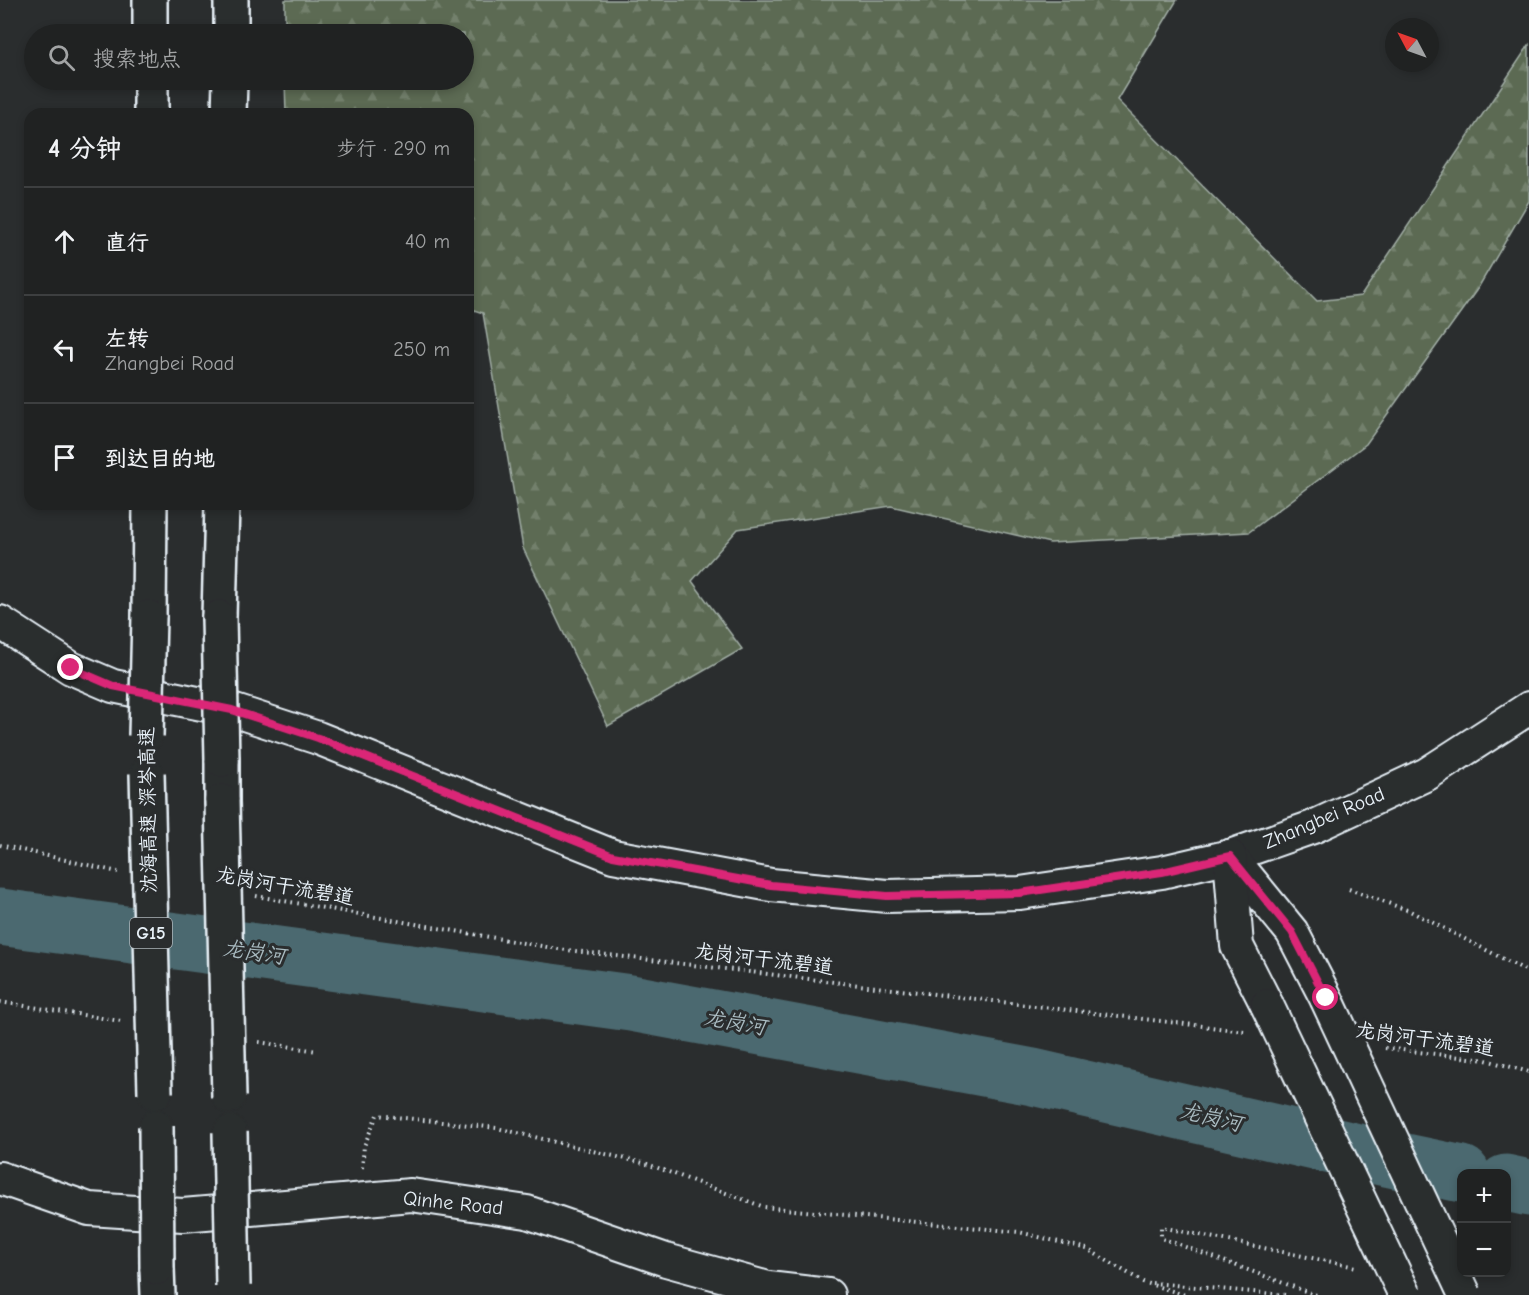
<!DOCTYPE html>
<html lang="zh">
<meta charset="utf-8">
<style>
:root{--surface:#202222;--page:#2d2f2f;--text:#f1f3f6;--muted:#a2a4a5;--line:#3d3f40}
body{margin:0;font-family:"Comic Neue","LXGW WenKai TC",sans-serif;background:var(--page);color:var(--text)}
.controls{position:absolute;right:18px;bottom:18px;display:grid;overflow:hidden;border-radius:12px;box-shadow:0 3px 9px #0003}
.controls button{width:54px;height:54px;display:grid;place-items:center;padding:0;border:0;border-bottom:2px solid var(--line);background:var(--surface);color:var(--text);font:30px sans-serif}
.compass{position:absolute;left:1385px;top:18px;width:54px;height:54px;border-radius:50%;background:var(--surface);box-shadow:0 3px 9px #0003;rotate:311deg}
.stop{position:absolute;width:18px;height:18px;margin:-14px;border:4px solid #db2777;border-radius:50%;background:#fff}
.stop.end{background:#db2777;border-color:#fff;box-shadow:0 2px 6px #0008}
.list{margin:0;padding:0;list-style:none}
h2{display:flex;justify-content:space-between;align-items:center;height:78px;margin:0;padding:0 24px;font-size:26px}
h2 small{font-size:20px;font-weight:400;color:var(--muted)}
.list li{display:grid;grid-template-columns:39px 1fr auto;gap:18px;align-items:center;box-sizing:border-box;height:108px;padding:0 24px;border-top:2px solid var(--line)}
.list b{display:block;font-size:22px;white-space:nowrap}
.list p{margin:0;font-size:20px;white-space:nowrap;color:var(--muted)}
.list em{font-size:20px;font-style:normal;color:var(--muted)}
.icon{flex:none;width:33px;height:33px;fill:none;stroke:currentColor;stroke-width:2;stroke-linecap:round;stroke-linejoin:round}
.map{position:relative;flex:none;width:1529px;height:1295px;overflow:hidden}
.search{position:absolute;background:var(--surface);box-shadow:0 3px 9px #0003;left:24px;top:24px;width:450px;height:66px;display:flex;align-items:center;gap:15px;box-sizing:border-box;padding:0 21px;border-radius:33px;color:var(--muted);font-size:22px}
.panel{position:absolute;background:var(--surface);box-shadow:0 3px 9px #0003;left:24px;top:108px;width:450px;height:402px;border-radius:18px}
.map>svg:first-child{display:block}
</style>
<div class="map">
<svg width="1529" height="1295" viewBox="0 0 1529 1295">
<defs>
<pattern id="forest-firs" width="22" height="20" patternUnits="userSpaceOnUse" patternTransform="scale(1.5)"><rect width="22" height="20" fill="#5b6a53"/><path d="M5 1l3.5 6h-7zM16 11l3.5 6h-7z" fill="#73806c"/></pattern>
</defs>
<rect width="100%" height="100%" fill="#2a2d2e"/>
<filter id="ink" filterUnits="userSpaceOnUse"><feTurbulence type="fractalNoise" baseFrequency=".0167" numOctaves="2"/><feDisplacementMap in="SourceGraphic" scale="12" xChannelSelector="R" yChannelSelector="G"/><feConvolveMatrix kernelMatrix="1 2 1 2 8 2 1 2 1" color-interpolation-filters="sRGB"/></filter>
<g filter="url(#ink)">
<path fill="url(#forest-firs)" stroke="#a2aea6" stroke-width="1.5" d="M285 0H1177L1117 100 1317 301 1361 296 1529 45V201L1478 288 1366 444 1249 532 1050 543 891 506 738 529 692 581 742 649 608 726 523 548 483 313 468 308V114H286L285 80H464V34H285Z"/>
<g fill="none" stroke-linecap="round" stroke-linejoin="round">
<g stroke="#4b696f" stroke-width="57">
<path d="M0 917 631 1003 1033 1077 1358 1152 1462 1174"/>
<path d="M1506 1183 1529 1188"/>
</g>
<defs>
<g id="minor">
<path d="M0 622 71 668 113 686 232 710 318 738 613 856 771 885 887 896 1020 893 1162 872 1230 856 1313 827 1427 774 1529 708"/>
<path d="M1230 856 1292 932 1326 998"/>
<path d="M1230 856 1237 946 1267 1005"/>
<path d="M0 1178 89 1209 183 1215 411 1195 527 1212 666 1260 768 1288 828 1295"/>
</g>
<g id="highway">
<path d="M150 0V34"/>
<path d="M231 34V0"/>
<path d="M151 80V114"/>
<path d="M229 114 230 80"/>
<path d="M149 617 150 504"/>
<path d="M219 617 222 504"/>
<path d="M222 760V801"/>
<path d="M157 1268 158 1295"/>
</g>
</defs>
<use href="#minor" stroke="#e8f1f8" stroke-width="36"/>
<use href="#highway" stroke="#e8f1f8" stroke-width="38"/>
<g stroke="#e8f1f8" stroke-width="4" stroke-dasharray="1.5 4.5" stroke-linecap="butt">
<path d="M0 845 118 872"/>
<path d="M1349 889 1410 911 1529 972"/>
<path d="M256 896 558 949 1244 1031"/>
<path d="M0 1002 121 1021"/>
<path d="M259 1042 317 1051"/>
<path d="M1385 1048 1486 1060 1529 1072"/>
<path d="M362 1168 364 1146 377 1115 497 1128 647 1164 764 1207 1019 1232 1087 1249 1143 1282 1185 1295"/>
<path d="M1152 1283 1286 1295"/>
<path d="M1316 1295 1161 1238V1227L1356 1267"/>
</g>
<use href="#minor" stroke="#2a2d2e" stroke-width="32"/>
<use href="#highway" stroke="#2a2d2e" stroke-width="33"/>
<defs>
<g id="minor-bridge">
<path d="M1326 998 1465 1295"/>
<path d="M1267 1005 1405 1295"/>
</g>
<g id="highway-bridge">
<path d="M219 617 222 760"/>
<path d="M146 736 149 617"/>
<path d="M147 773 155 1093"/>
<path d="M222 801 229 1097"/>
<path d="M156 1126 157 1268"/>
<path d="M230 1132 233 1286"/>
</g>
</defs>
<use href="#minor-bridge" stroke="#e8f1f8" stroke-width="36" stroke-linecap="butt"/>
<use href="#highway-bridge" stroke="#e8f1f8" stroke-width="38" stroke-linecap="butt"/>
<use href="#minor-bridge" stroke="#2a2d2e" stroke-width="32"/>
<use href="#highway-bridge" stroke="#2a2d2e" stroke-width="33"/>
</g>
</g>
<g fill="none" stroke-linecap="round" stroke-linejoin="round" filter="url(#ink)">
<path stroke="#db2777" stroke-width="8" d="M71 668 113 686 232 710 318 738 613 856 771 885 887 896 1020 893 1162 872 1230 856 1292 932 1326 998"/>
</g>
<g text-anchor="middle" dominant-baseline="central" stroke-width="6" stroke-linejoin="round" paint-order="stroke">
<rect fill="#2a2d2e" stroke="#afb6bb" stroke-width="1.5" x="130" y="918" width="42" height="30" rx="4.5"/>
<g font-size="18" font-weight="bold" fill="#e8f1f8">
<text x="151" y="933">G15</text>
</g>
<g font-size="20" fill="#e8f1f8" stroke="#2a2d2e">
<text transform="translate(148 810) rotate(-91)">沈海高速 深岑高速</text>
<text transform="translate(1324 818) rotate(-23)">Zhangbei Road</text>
<text transform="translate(285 886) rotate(10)">龙岗河干流碧道</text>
<text transform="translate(764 959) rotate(7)">龙岗河干流碧道</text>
<text transform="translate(1425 1039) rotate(8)">龙岗河干流碧道</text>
<text transform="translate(453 1203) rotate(6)">Qinhe Road</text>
</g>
<g font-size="21" font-style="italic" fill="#a9bbc1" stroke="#2a2d2e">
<text transform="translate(254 952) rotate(8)">龙岗河</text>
<text transform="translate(735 1022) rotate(10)">龙岗河</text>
<text transform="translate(1211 1117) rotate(13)">龙岗河</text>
</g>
</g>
</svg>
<div class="controls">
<button>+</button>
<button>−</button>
</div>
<svg class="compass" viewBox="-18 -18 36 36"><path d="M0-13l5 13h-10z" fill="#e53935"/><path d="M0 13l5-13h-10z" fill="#a2a4a5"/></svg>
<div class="stop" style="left:1326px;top:998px"></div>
<div class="stop end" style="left:71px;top:668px"></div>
<div class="search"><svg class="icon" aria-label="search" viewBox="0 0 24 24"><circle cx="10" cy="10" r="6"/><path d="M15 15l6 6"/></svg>搜索地点</div>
<section class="panel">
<h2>4 分钟<small>步行 · 290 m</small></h2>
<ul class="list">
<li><svg class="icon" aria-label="ahead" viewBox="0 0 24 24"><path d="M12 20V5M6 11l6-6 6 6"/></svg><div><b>直行</b></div><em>40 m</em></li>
<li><svg class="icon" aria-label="left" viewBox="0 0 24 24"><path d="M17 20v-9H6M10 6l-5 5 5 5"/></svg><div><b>左转</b><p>Zhangbei Road</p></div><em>250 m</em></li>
<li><svg class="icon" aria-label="arrive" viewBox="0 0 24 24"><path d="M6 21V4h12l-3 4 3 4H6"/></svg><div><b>到达目的地</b></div></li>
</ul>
</section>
</div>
